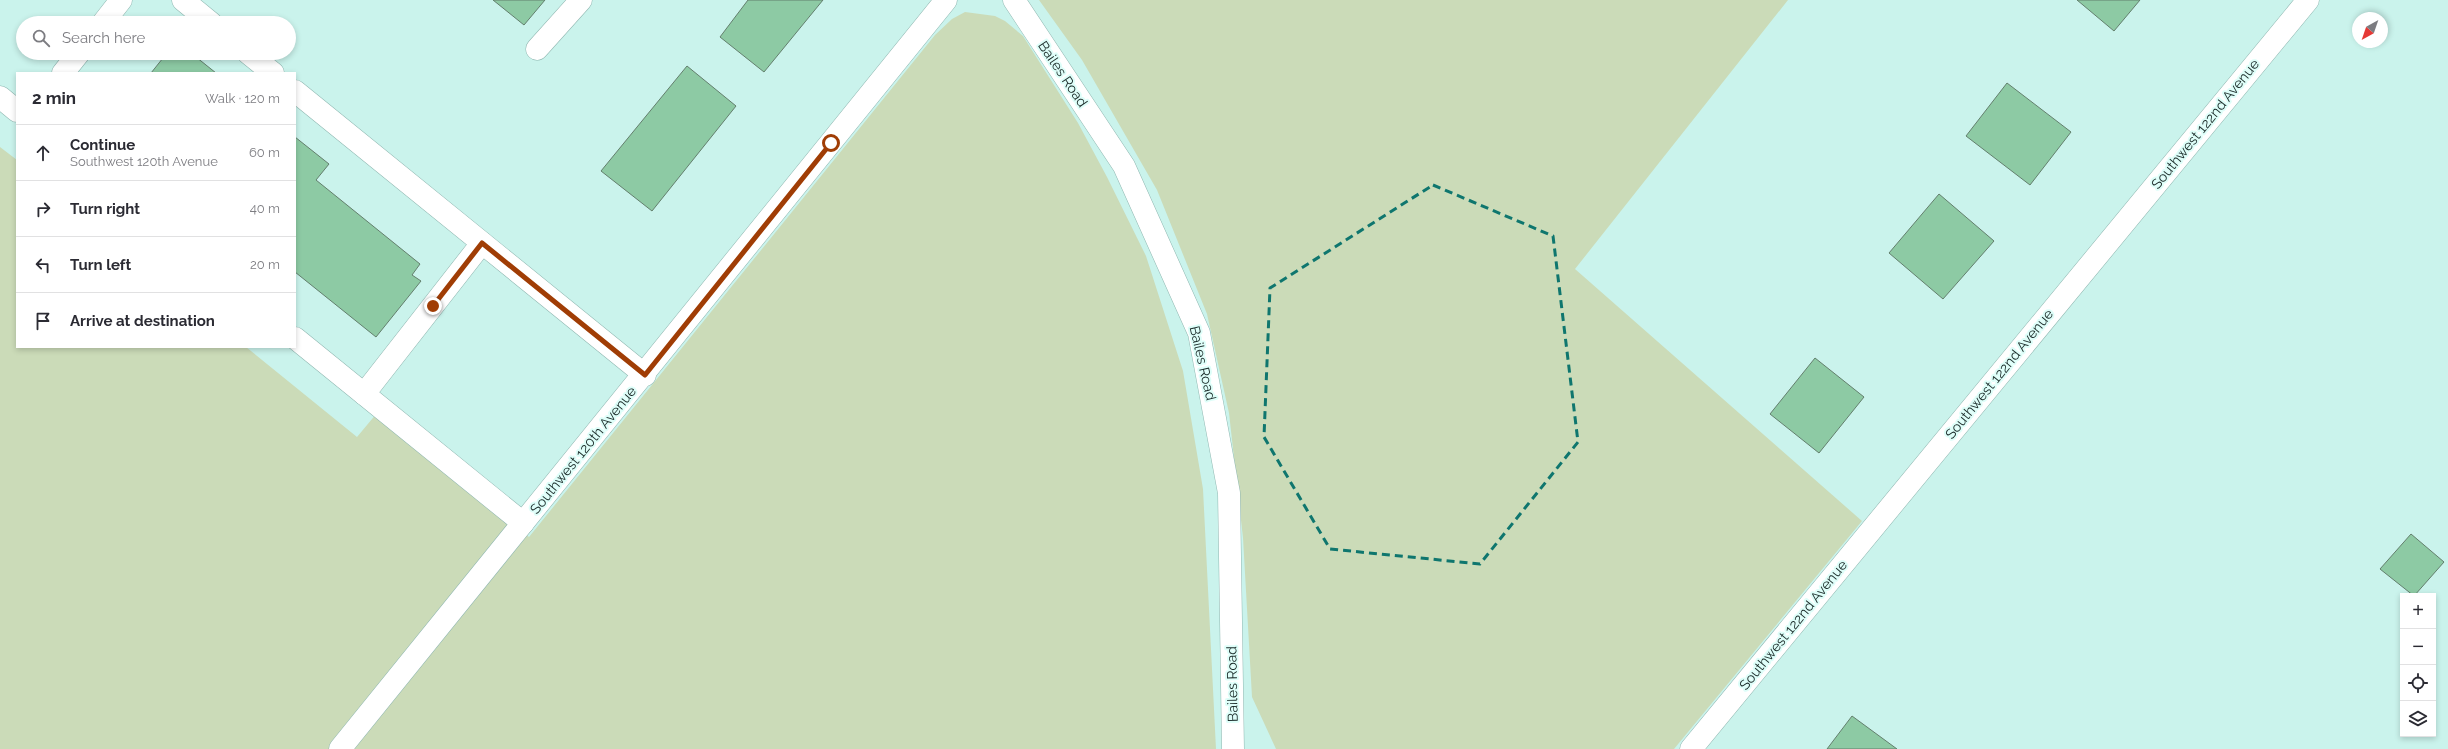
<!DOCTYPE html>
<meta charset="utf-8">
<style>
:root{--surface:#fff;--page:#f2f2f3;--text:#2b2b33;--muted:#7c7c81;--line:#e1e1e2}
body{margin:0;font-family:Raleway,sans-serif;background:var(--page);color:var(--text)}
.controls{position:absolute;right:12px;bottom:12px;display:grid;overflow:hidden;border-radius:0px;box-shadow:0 2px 6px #0003}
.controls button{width:36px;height:36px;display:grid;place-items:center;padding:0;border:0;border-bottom:1px solid var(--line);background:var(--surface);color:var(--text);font:20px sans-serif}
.compass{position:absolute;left:2352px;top:12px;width:36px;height:36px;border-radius:50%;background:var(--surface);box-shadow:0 2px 6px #0003;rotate:220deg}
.stop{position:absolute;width:12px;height:12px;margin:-9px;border:3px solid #a03d05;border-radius:50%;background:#fff}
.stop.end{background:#a03d05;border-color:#fff;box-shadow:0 1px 4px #0008}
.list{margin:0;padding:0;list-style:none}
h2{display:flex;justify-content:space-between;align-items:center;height:52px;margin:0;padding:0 16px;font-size:17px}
h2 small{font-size:13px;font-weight:400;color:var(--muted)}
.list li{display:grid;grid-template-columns:26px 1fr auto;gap:12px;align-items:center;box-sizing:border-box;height:56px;padding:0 16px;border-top:1px solid var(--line)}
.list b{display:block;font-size:15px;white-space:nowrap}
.list p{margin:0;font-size:13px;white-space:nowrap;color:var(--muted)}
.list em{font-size:13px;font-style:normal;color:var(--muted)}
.icon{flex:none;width:22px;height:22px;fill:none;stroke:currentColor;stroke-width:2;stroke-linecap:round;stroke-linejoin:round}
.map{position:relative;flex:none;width:2448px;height:749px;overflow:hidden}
.search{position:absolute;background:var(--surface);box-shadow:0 2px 6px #0003;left:16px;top:16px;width:280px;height:44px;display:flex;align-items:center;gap:10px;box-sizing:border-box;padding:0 14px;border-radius:22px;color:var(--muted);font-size:15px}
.panel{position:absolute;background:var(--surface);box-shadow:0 2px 6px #0003;left:16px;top:72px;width:280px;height:276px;border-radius:0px}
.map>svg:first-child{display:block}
</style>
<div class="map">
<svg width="2448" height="749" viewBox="0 0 2448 749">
<rect width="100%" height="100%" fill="#caf3ec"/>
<g fill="#cbdbb8">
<path d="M1039 0H1788L1575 269 1862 521 1674 749H1276L1252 697 1243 538 1229 413 1207 314 1157 190 1082 60Z"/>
<path d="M965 12 995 16 1005 21 1023 36 1078 123 1107 177 1146 256 1183 371 1203 489 1216 749H0V147L17 160V347H246L357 437 377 413 529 537 935 35 952 19Z"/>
</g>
<g fill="#8dcaa4" stroke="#637f6d">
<path d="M493 0H545L524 25Z"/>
<path d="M748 0H823L764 72 720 37Z"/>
<path d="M2077 0H2140L2114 31Z"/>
<path d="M167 53H191L216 73H151Z"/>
<path d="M687 66 736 106 652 211 601 171Z"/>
<path d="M2007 83 2071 132 2030 185 1966 136Z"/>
<path d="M295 137 329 164 316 180 420 264 412 275 421 281 376 337 295 272Z"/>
<path d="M1939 194 1994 241 1943 299 1889 253Z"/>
<path d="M1815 358 1864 397 1819 453 1770 414Z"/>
<path d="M2411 534 2444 562 2414 596 2380 569Z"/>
<path d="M1852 716 1897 749H1827Z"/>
</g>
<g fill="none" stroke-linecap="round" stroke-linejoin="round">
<defs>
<g id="minor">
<path d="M183 0 211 23"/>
<path d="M1014 0 1124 166 1199 333 1229 493 1233 749"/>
<path d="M103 23 121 0"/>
<path d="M537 49 581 0"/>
<path d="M248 53 273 73"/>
<path d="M63 73 79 53"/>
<path d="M295 91 645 375"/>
<path d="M0 97 17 111"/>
<path d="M295 338 523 523"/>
<path d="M364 394 482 243"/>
<path d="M340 749 946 0"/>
<path d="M1691 749 2308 0"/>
</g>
</defs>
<use href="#minor" stroke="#90b7b1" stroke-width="23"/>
<use href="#minor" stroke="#fff" stroke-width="22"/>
</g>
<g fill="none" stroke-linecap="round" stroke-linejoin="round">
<path stroke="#a03d05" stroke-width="5" d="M433 306 482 243 645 375 831 143"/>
</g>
<path fill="none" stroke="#0f766e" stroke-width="3" stroke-dasharray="8 5" stroke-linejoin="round" d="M1433 185 1553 236 1578 442 1480 564 1330 549 1264 437 1270 288Z"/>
<g text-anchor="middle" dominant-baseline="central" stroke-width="4" stroke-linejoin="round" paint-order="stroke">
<g font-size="14" fill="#182826" stroke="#defef9">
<text transform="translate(1063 74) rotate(56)">Bailes Road</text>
<text transform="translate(2205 124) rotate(-51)">Southwest 122nd Avenue</text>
<text transform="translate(1203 363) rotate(77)">Bailes Road</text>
<text transform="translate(1999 374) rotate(-51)">Southwest 122nd Avenue</text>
<text transform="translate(583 450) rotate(-51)">Southwest 120th Avenue</text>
<text transform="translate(1793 625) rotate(-51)">Southwest 122nd Avenue</text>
<text transform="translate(1232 684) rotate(-91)">Bailes Road</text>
</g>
</g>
</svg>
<div class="controls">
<button>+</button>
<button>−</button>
<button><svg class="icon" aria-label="locate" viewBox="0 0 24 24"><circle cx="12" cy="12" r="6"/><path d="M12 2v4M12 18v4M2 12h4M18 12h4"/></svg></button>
<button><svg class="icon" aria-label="layers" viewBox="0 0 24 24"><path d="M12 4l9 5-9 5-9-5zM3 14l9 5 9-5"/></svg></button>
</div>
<svg class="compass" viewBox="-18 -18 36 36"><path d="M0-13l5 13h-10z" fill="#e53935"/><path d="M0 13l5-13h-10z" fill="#7c7c81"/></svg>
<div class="stop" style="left:831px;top:143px"></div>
<div class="stop end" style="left:433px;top:306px"></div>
<div class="search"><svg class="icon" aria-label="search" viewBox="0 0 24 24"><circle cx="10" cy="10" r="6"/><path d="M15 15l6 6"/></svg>Search here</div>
<section class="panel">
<h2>2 min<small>Walk · 120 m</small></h2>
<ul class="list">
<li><svg class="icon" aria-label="ahead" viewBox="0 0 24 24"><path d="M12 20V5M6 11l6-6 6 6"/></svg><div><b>Continue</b><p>Southwest 120th Avenue</p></div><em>60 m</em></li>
<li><svg class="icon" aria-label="right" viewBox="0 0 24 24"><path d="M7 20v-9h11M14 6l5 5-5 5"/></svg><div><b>Turn right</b></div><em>40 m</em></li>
<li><svg class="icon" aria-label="left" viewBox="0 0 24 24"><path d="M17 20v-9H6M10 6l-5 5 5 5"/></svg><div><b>Turn left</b></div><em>20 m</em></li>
<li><svg class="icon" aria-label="arrive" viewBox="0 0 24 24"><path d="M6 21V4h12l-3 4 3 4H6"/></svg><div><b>Arrive at destination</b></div></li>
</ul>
</section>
</div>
